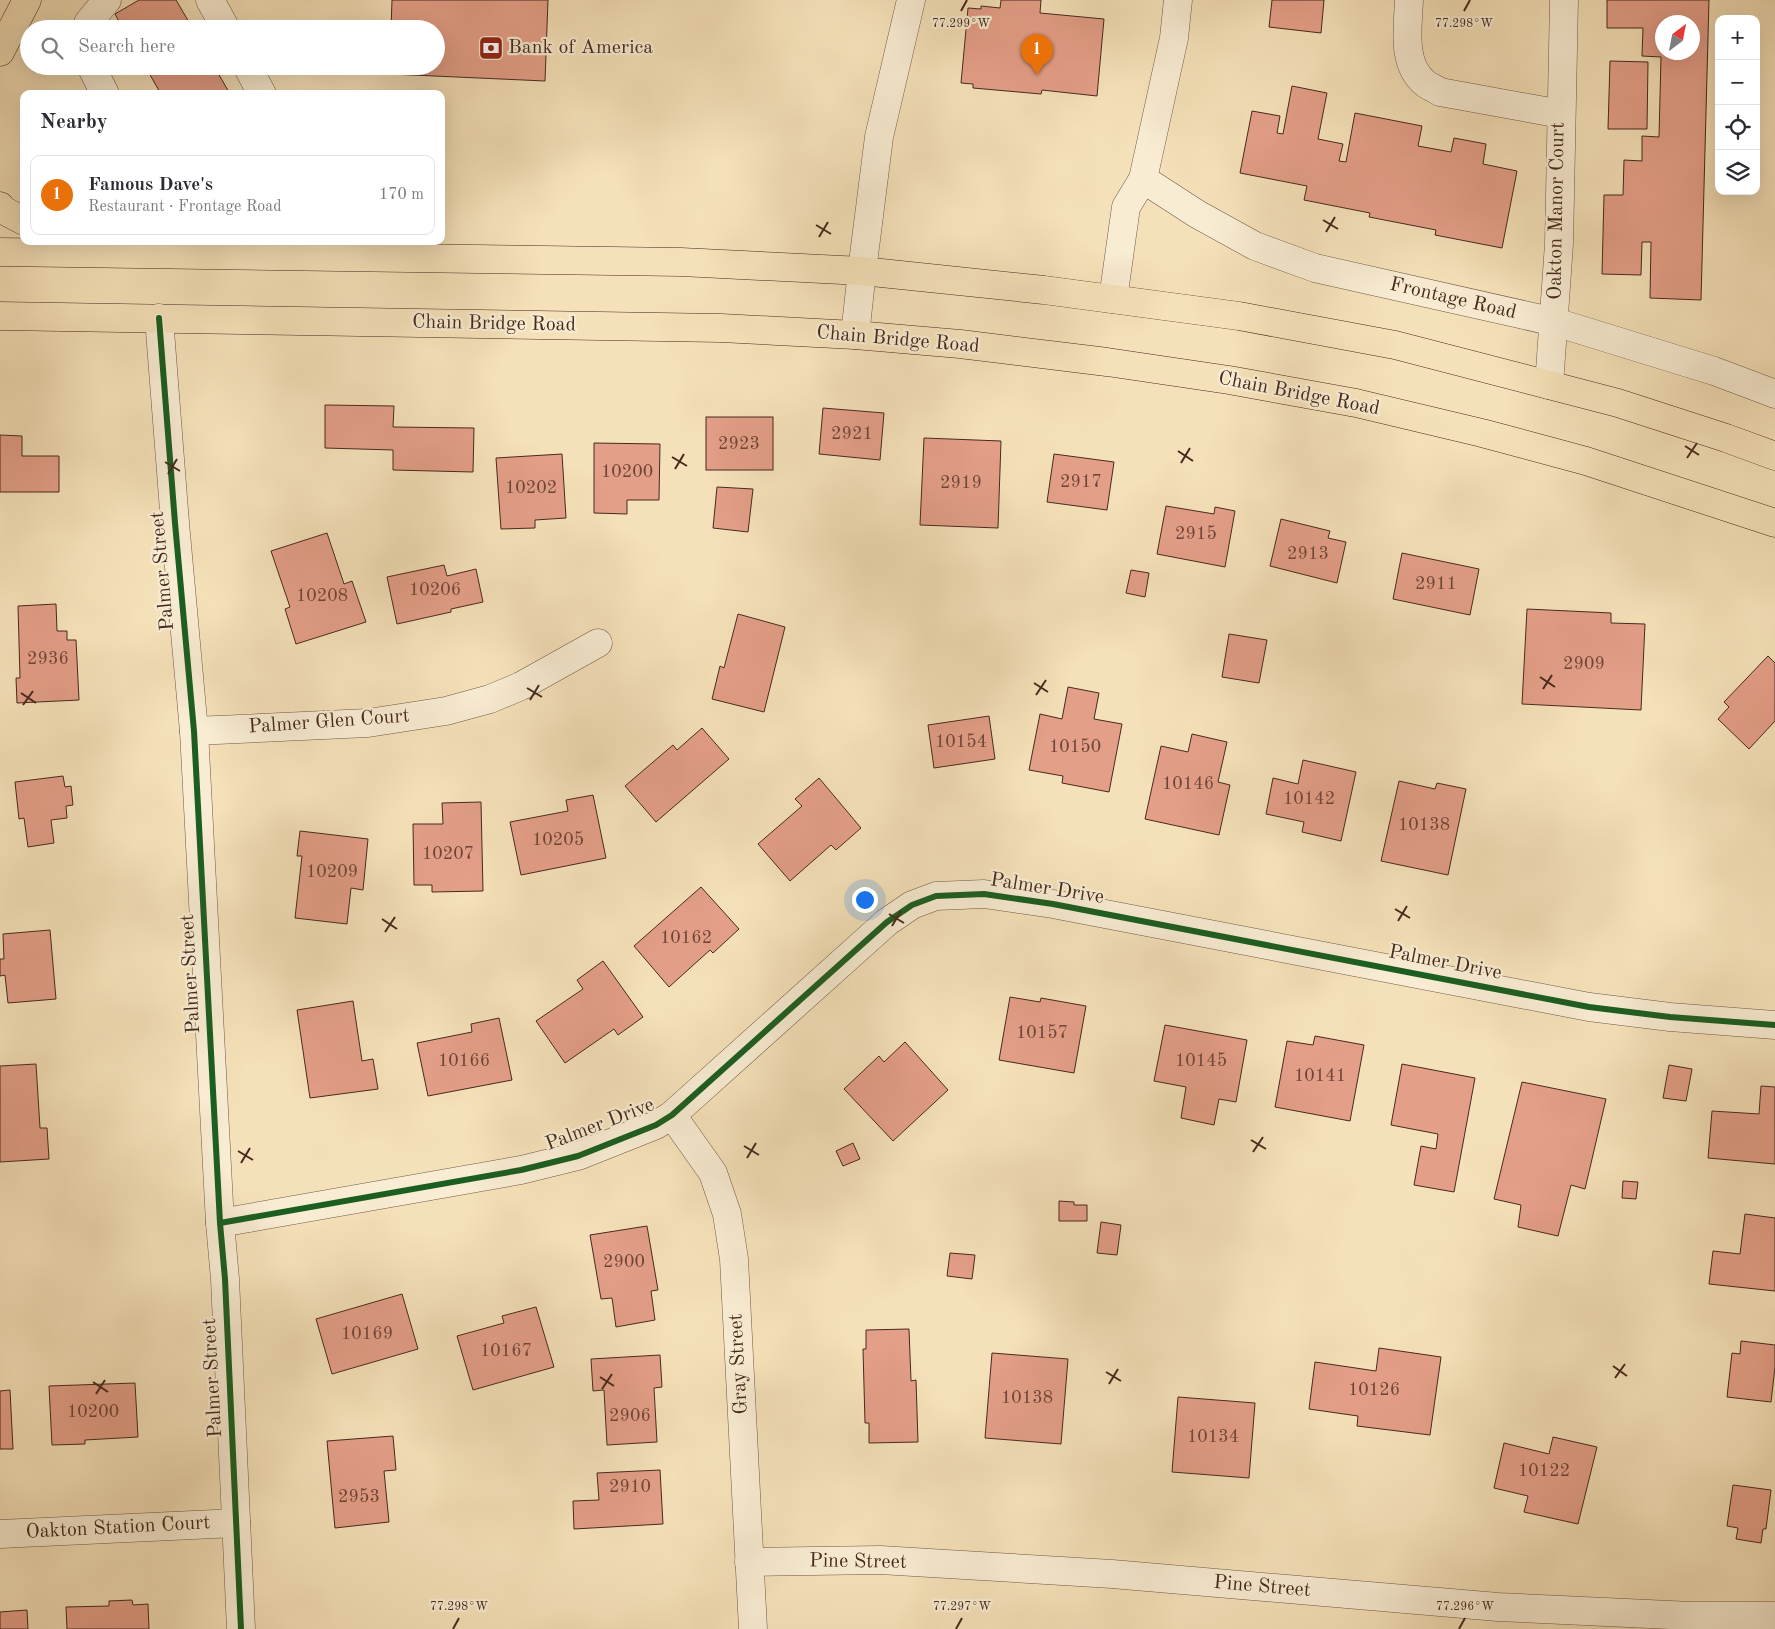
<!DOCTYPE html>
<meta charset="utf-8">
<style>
:root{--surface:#fff;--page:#f2f2f3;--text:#2b2b33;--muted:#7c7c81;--line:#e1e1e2;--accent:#8f2418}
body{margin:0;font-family:"Old Standard TT",serif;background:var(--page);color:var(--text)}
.controls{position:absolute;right:15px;top:15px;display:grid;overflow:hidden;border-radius:10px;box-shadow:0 5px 20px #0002}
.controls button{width:45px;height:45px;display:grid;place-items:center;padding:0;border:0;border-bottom:1px solid var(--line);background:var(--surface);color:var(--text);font:25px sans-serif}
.compass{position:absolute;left:1655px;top:15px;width:45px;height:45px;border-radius:50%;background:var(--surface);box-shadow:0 5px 20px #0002;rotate:32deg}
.you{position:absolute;left:864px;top:899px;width:18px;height:18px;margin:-12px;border:4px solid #fff;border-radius:50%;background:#1a73e8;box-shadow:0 0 0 8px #1a73e833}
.badge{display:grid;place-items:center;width:32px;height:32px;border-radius:50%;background:var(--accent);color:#fff;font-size:16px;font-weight:700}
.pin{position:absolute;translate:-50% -41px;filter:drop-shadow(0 1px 2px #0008)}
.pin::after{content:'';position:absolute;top:26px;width:18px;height:15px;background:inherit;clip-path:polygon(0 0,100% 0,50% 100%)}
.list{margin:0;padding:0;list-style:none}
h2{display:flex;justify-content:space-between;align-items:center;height:65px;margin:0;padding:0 20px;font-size:21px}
h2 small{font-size:16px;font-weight:400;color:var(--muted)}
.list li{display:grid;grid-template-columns:32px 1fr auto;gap:15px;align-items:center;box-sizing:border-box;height:80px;margin:0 10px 10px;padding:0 10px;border:1px solid var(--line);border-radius:10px}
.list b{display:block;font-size:19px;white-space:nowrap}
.list p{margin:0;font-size:16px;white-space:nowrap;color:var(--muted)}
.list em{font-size:16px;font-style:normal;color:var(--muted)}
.icon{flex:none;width:28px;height:28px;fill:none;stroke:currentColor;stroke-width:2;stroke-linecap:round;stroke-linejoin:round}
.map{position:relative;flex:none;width:1775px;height:1629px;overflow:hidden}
.search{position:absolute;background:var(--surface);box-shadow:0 5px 20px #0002;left:20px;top:20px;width:425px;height:55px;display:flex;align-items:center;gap:12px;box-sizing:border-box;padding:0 18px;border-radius:28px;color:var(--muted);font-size:19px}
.panel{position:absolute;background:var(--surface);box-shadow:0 5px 20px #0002;left:20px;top:90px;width:425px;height:155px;border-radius:10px}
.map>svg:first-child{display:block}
</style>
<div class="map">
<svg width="1775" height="1629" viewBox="0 0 1775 1629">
<rect width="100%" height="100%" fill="#f5e1b9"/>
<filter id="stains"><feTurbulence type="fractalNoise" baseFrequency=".004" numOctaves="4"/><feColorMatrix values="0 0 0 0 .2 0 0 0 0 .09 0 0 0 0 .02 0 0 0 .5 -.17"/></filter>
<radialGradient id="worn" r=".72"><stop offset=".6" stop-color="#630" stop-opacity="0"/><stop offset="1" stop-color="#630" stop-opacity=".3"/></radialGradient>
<g fill="#e49f88" stroke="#46291e" fill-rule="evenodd">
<path d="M139 0H176L193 29H123L115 14Z"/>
<path d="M392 0H548L545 81 390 74V66H436V29H391Z"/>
<path d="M1001 0H1041L1040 13 1104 19 1097 96 1042 90 1041 94 973 88V84L961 83 968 8 981 9V6L1000 8Z"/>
<path d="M1272 0H1324L1321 33 1269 27Z"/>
<path d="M1607 0H1709L1701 300 1650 298 1651 242H1642L1641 275 1602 274 1604 195H1623L1624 160 1642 161V136L1659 137 1661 57 1642 56 1643 28H1607ZM1662 22H1692V52H1662Z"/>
<path d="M1610 61 1648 62 1647 129H1608Z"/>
<path d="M145 66H214L230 94H161Z"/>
<path d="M1292 86 1327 93 1318 139 1343 144 1339 161 1346 162 1355 113 1422 126 1418 146 1451 152 1454 138 1486 144 1483 164 1517 171 1502 248 1435 235 1436 230 1369 217 1370 213 1304 200 1307 186 1240 173 1252 111 1280 116 1277 133 1283 134Z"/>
<path d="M325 405 394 406 393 427 474 428 473 472 393 470V450L325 448Z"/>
<path d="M823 408 884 413 880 460 819 454Z"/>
<rect x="706" y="417" width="67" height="53"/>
<path d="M0 435 22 436V456H59V492H0Z"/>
<path d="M924 438 1001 441 998 528 920 525Z"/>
<path d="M594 443 660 444 659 500H627V514L594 513Z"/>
<path d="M562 454 566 518 535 520V528L501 529 496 458Z"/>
<path d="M1054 454 1114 462 1107 510 1047 502Z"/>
<path d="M717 487 753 489 748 532 713 528Z"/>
<path d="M1166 506 1214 514 1215 507 1235 511 1225 567 1157 554Z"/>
<path d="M1281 519 1330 531 1328 538 1346 542 1337 583 1270 566Z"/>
<path d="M327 533 344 584 352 581 366 622 296 644 285 609 290 607 271 551Z"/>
<path d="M1402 553 1479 569 1470 615 1393 599Z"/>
<path d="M444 565 447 576 476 569 483 602 451 609V612L397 624 387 577Z"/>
<path d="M1131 570 1149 573 1145 597 1126 593Z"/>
<path d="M56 604 57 631H67V640H76L79 700 17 703 16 678H20L18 606Z"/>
<path d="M1527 609 1611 613V623L1645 624 1641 710 1522 704Z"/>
<path d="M738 614 785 627 764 712 712 699 720 666 724 668Z"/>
<path d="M1229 634 1267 640 1259 683 1222 677Z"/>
<path d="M1768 656 1775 663V721L1749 749 1718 719 1729 707 1724 702Z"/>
<path d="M1068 687 1099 693 1094 719 1122 724 1109 792 1062 783 1063 776 1029 770 1040 714 1062 719Z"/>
<path d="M989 716 995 759 934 768 928 725Z"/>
<path d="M702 728 729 759 656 822 625 786 673 745 677 750Z"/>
<path d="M1192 734 1227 742 1218 782 1230 785 1219 835 1145 819 1161 746 1188 752Z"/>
<path d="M1303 760 1356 772 1341 841 1302 832 1304 822 1266 814 1273 778 1298 784Z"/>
<path d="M63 776 65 787 71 786 73 805 66 806 67 818 51 820 54 843 28 847 24 818 19 819 15 782Z"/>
<path d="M819 778 861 828 836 850 831 845 790 881 758 844 802 806 795 799Z"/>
<path d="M1399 781 1435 789 1437 783 1466 789 1448 875 1381 861Z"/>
<path d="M593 795 606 858 521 875 510 822 568 811 566 800Z"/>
<path d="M481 802 483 891 432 892V885H414L413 824H443L442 803Z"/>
<path d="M300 831 368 839 363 890 351 888 347 924 295 918 302 856H297Z"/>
<path d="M701 887 739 929 713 953 710 950 669 987 634 946Z"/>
<path d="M50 930 56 999 8 1003 5 975 0 976V959H4L3 934Z"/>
<path d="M603 961 643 1017 618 1035 614 1029 565 1063 536 1021 583 989 577 980Z"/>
<path d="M1010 997 1040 1002 1041 998 1086 1006 1074 1073 999 1060Z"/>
<path d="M353 1001 362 1061 373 1059 378 1089 310 1098 297 1010Z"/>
<path d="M499 1018 512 1080 428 1096 417 1043 472 1032 471 1024Z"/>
<path d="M1165 1025 1247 1040 1236 1102 1219 1099 1214 1125 1181 1118 1186 1087 1154 1081Z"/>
<path d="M1315 1036 1364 1045 1350 1121 1275 1107 1287 1041 1313 1045Z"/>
<path d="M905 1042 948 1090 893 1141 844 1089 879 1056 884 1062Z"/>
<path d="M36 1064 40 1128H47L49 1159 0 1162V1066Z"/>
<path d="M1402 1064 1475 1078 1454 1192 1414 1185 1421 1146 1436 1149 1438 1134 1391 1125Z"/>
<path d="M1669 1065 1692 1069 1686 1101 1663 1098Z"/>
<path d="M1522 1082 1606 1099 1585 1189 1571 1185 1558 1236 1518 1227 1521 1205 1494 1199Z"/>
<path d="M1761 1086 1775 1087V1164L1708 1158 1712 1111 1759 1114Z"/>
<path d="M853 1143 860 1159 843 1166 836 1151Z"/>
<path d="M1623 1181 1638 1182 1636 1199 1622 1198Z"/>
<path d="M1059 1201 1074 1202V1205H1087V1221H1059Z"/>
<path d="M1745 1214 1775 1218V1291L1709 1284 1713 1251 1740 1254Z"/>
<path d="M1101 1222 1121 1225 1117 1255 1097 1253Z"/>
<path d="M647 1226 658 1290 651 1291 655 1320 616 1327 612 1298 601 1299 590 1235Z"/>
<path d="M950 1253 975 1255 972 1279 947 1276Z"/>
<path d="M402 1294 418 1349 332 1374 316 1319Z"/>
<path d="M536 1307 554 1367 473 1390 457 1336 504 1323 502 1316Z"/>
<path d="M909 1329 911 1381 916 1380 918 1442 869 1443V1423H865L863 1349H866V1330Z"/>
<path d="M1741 1341 1775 1345V1367L1771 1402 1727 1397 1732 1353 1740 1354Z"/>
<path d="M1379 1348 1441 1357 1430 1435 1357 1426 1358 1416 1309 1409 1315 1362 1376 1371Z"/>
<path d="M992 1353 1068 1359 1061 1444 985 1438Z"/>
<path d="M660 1355 662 1387 654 1388 657 1442 607 1445 604 1390 593 1391 591 1359Z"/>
<path d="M135 1383 138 1437 85 1440V1444L52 1445 49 1386Z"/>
<path d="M10 1390 13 1449H0V1391Z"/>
<path d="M1178 1397 1255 1403 1249 1478 1172 1472Z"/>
<path d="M393 1436 396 1470 384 1471 389 1522 335 1528 327 1441Z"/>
<path d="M1553 1437 1597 1447 1578 1524 1524 1512 1528 1496 1494 1488 1504 1443 1549 1454Z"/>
<path d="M660 1470 663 1524 574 1529 573 1501 599 1500 597 1473Z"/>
<path d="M1733 1485 1771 1490 1766 1529H1763L1761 1543 1736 1539 1738 1528 1727 1526Z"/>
<path d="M132 1600 133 1605 148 1604 149 1629H67L66 1607 109 1606V1601Z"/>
<path d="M27 1610 28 1629H0V1612Z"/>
</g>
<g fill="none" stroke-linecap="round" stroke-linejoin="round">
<defs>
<g id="minor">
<path d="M210 0 226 29"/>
<path d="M1409 0C1408 27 1401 65 1426 84 1430 87 1436 89 1440 92L1561 114"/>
<path d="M87 29 88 23 107 0"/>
<path d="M91 66 105 94"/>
<path d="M247 66 262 94"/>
<path d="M1143 179 1197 214 1255 246 1315 268 1555 322 1714 371 1775 394"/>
<path d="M1113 299 1126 207 1143 179 1174 38 1178 0"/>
<path d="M159 318 175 523 194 731 220 1223 225 1279 241 1629"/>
<path d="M855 335 862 271 879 137 911 0"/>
<path d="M1549 385 1559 244 1564 0"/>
<path d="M194 731 368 723 446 711 490 699 521 686 598 643"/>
<path d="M672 1115 713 1173 727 1214 734 1259 753 1629"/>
<path d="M220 1223 521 1170 578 1156 656 1125 672 1115 887 922 912 905 936 896 984 894 1053 904 1589 1007 1670 1017 1775 1025"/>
<path d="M0 1534 236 1523"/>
<path d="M749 1562 880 1560 1112 1574 1498 1607 1692 1616H1775"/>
</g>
<g id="major">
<path d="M0 52 27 0"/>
<path d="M0 206 3 210 24 221"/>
<path d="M0 252 681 262 862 271 1044 290 1239 316 1395 345 1618 403 1726 438 1775 456"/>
<path d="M0 316 721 328 855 335 960 344 1107 362 1229 380 1356 403 1482 433 1586 461 1775 523"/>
</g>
</defs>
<use href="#minor" stroke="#725745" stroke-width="29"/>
<use href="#major" stroke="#46291e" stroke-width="29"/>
<use href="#minor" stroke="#f8ecd2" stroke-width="28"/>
<use href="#major" stroke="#f5e1b9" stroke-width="28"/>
<defs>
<g id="cycleway">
<path d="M159 318 175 523 194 731 220 1223 225 1279 241 1629"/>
<path d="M220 1223 521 1170 578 1156 656 1125 672 1115 887 922 912 905 936 896 984 894 1053 904 1589 1007 1670 1017 1775 1025"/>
</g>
</defs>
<use href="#cycleway" stroke="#f8ecd2" stroke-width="9"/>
<use href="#cycleway" stroke="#1b5e20" stroke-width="6"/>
</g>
<path fill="none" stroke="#46291e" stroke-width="2" d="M961 11 967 0M1464 11 1470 0M1323 220 1338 229M816 225 831 234M1326 232 1335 217M819 237 828 222M1685 446 1699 455M1178 451 1193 461M672 457 687 466M1687 458 1697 443M165 462 180 471M1181 463 1190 448M675 469 684 454M168 474 177 459M1540 677 1555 687M1034 683 1048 692M527 688 542 697M1543 689 1552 675M21 693 36 703M1036 695 1046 680M530 700 539 685M23 705 33 691M1395 909 1410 918M889 914 904 923M382 919 397 929M1398 921 1407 906M892 926 901 911M385 932 395 917M1251 1140 1266 1149M744 1146 759 1155M238 1151 253 1160M1253 1152 1263 1137M747 1158 756 1143M241 1163 250 1148M1613 1366 1627 1376M1106 1372 1121 1381M600 1377 614 1386M1615 1378 1625 1364M93 1382 108 1392M1109 1384 1118 1369M602 1389 612 1374M96 1394 105 1380M453 1629 459 1618M956 1629 962 1618M1459 1629 1465 1618"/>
<defs>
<symbol id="bank-square" viewBox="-11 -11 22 22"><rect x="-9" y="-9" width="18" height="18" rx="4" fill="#8f2418" stroke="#f8ecd2"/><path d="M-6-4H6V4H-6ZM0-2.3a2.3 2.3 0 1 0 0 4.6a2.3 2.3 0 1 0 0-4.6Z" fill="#fff"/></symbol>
</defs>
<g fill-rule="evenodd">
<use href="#bank-square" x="477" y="34" width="28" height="28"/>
</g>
<g text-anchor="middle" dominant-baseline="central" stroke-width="4.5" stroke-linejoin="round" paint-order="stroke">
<g font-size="18" fill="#6e4638">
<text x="852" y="434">2921</text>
<text x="739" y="444">2923</text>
<text x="627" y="472">10200</text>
<text x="1081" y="482">2917</text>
<text x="961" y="483">2919</text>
<text x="531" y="488">10202</text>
<text x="1196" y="534">2915</text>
<text x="1308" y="554">2913</text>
<text x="1436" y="584">2911</text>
<text x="435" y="590">10206</text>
<text x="322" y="596">10208</text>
<text x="48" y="659">2936</text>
<text x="1584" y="664">2909</text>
<text x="961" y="742">10154</text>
<text x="1075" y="747">10150</text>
<text x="1188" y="784">10146</text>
<text x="1309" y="799">10142</text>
<text x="1424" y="825">10138</text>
<text x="558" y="840">10205</text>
<text x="448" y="854">10207</text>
<text x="332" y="872">10209</text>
<text x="686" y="938">10162</text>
<text x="1042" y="1033">10157</text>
<text x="464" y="1061">10166</text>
<text x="1201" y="1061">10145</text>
<text x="1320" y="1076">10141</text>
<text x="624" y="1262">2900</text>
<text x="367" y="1334">10169</text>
<text x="506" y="1351">10167</text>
<text x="1374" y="1390">10126</text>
<text x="1027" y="1398">10138</text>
<text x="93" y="1412">10200</text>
<text x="630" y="1416">2906</text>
<text x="1213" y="1437">10134</text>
<text x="1544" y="1471">10122</text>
<text x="630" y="1487">2910</text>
<text x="359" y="1497">2953</text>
</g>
<g font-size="20" fill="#46291e" stroke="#f8ecd2" text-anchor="start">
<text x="508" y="48">Bank of America</text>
</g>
<g font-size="20" fill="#46291e" stroke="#f8ecd2">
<text transform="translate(1557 211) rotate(-89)">Oakton Manor Court</text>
<text transform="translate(1453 299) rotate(13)">Frontage Road</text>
<text transform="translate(494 324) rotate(1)">Chain Bridge Road</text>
<text transform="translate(898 340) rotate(5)">Chain Bridge Road</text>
<text transform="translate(1299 394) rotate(11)">Chain Bridge Road</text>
<text transform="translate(163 571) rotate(-95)">Palmer Street</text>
<text transform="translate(329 722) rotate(-4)">Palmer Glen Court</text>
<text transform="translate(1047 889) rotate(9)">Palmer Drive</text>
<text transform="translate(1445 963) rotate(11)">Palmer Drive</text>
<text transform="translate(191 974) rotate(-93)">Palmer Street</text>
<text transform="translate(600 1125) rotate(-21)">Palmer Drive</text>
<text transform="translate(739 1364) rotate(-93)">Gray Street</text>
<text transform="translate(213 1378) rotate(-93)">Palmer Street</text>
<text transform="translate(118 1528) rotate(-3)">Oakton Station Court</text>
<text transform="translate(858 1562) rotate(1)">Pine Street</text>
<text transform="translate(1262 1587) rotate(5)">Pine Street</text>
</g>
</g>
<g font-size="12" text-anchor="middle" fill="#46291e" stroke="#f8ecd2" stroke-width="4.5" stroke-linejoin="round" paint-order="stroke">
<text x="961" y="27">77.299°W</text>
<text x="1464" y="27">77.298°W</text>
<text x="459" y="1610">77.298°W</text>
<text x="962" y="1610">77.297°W</text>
<text x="1465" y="1610">77.296°W</text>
</g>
<rect width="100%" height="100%" filter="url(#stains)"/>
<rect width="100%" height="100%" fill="url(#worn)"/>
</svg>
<div class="controls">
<button>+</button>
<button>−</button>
<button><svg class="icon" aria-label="locate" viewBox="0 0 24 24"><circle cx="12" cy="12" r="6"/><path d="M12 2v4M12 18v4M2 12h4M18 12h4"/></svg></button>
<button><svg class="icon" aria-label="layers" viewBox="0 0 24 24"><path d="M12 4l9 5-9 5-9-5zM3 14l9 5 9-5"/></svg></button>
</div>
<svg class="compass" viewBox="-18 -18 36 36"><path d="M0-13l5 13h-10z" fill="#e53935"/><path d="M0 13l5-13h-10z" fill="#7c7c81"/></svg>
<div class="you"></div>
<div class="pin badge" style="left:1037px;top:75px;background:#e8710a">1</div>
<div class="search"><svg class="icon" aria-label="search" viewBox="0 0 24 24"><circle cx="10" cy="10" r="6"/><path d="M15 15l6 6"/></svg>Search here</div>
<section class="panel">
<h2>Nearby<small></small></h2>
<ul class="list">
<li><span class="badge" style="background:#e8710a">1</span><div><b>Famous Dave's</b><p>Restaurant · Frontage Road</p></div><em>170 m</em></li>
</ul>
</section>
</div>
